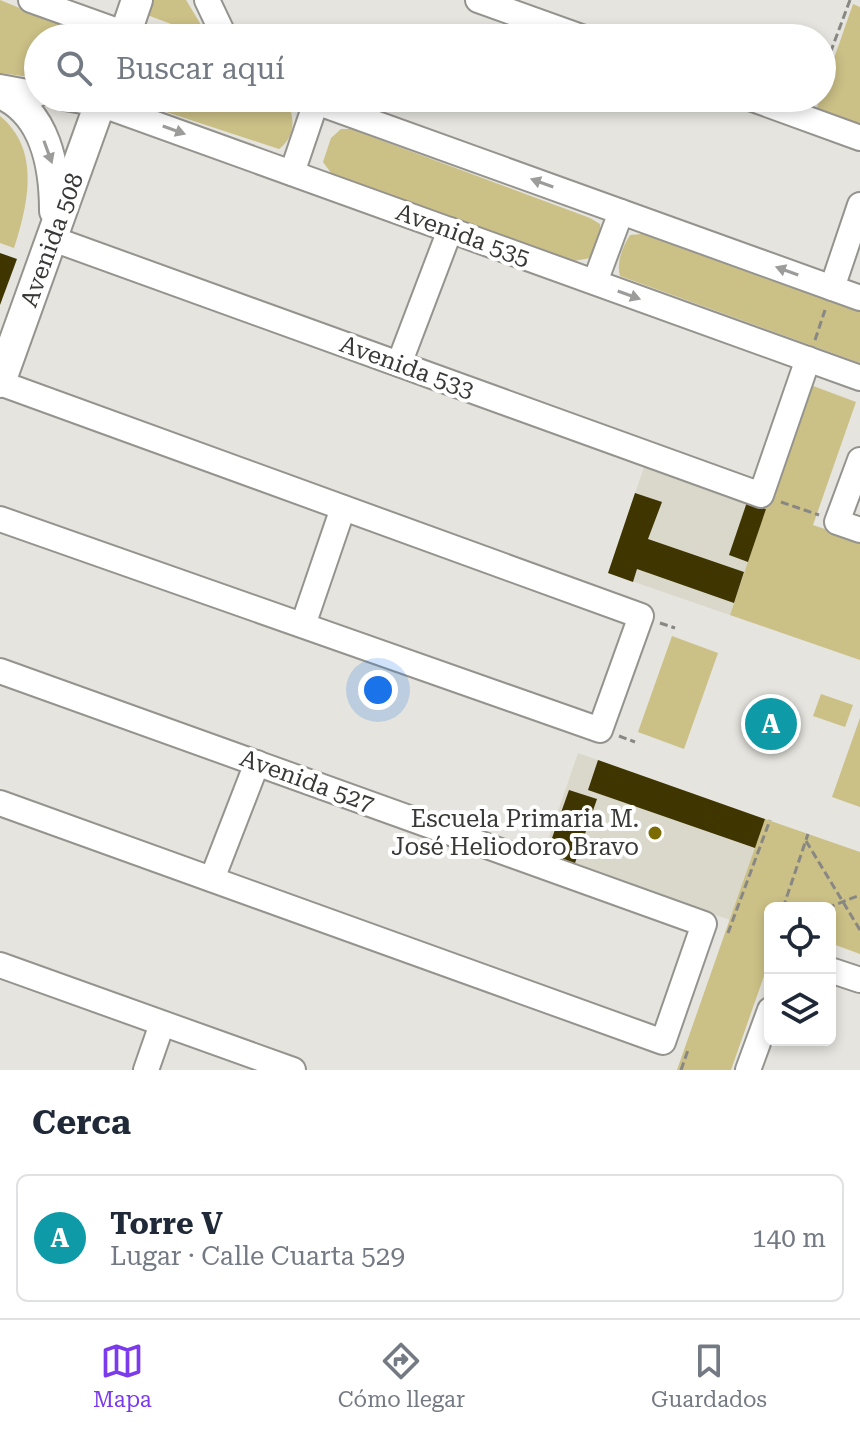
<!DOCTYPE html>
<html lang="es">
<meta charset="utf-8">
<style>
:root{--surface:#fff;--page:#f2f2f3;--text:#1f2937;--muted:#747a83;--line:#e0e1e3;--accent:#7c3aed}
body{margin:0;font-family:"Roboto Serif",serif;background:var(--page);color:var(--text)}
.controls{position:absolute;right:24px;bottom:24px;display:grid;overflow:hidden;border-radius:12px;box-shadow:0 4px 12px #0003}
.controls button{width:72px;height:72px;display:grid;place-items:center;padding:0;border:0;border-bottom:2px solid var(--line);background:var(--surface);color:var(--text);font:40px sans-serif}
.you{position:absolute;left:378px;top:690px;width:28px;height:28px;margin:-20px;border:6px solid #fff;border-radius:50%;background:#1a73e8;box-shadow:0 0 0 12px #1a73e833}
.badge{display:grid;place-items:center;width:52px;height:52px;border-radius:50%;background:var(--accent);color:#fff;font-size:26px;font-weight:700}
.pin{position:absolute;translate:-50% -50%;border:4px solid #fff;box-shadow:0 2px 8px #0006}
.list{margin:0;padding:0;list-style:none}
h2{display:flex;justify-content:space-between;align-items:center;height:104px;margin:0;padding:0 32px;font-size:34px}
h2 small{font-size:26px;font-weight:400;color:var(--muted)}
.list li{display:grid;grid-template-columns:52px 1fr auto;gap:24px;align-items:center;box-sizing:border-box;height:128px;margin:0 16px 16px;padding:0 16px;border:2px solid var(--line);border-radius:12px}
.list b{display:block;font-size:30px;white-space:nowrap}
.list p{margin:0;font-size:26px;white-space:nowrap;color:var(--muted)}
.list em{font-size:26px;font-style:normal;color:var(--muted)}
.icon{flex:none;width:44px;height:44px;fill:none;stroke:currentColor;stroke-width:2;stroke-linecap:round;stroke-linejoin:round}
.map{position:relative;flex:none;width:860px;height:1070px;overflow:hidden}
.search{position:absolute;background:var(--surface);box-shadow:0 4px 12px #0003;left:24px;right:24px;top:24px;height:88px;display:flex;align-items:center;gap:20px;box-sizing:border-box;padding:0 28px;border-radius:44px;color:var(--muted);font-size:30px}
.sheet{height:248px;background:var(--surface)}
nav{display:flex;justify-content:space-around;align-items:center;box-sizing:border-box;height:112px;border-top:2px solid var(--line);background:var(--surface);font-size:22px;color:var(--muted)}
nav a{display:grid;justify-items:center;gap:4px}
nav .on{color:var(--accent)}
.map>svg:first-child{display:block}
</style>
<div class="map">
<svg width="860" height="1070" viewBox="0 0 860 1070">
<rect width="100%" height="100%" fill="#e5e4de"/>
<g fill="#dad8cb">
<path d="M644 467 766 509 730 615 608 573Z"/>
<path d="M578 753 765 819 730 920 543 855Z"/>
</g>
<g fill="#cbc086">
<path d="M0 0 93 38H38V78L0 73Z"/>
<path d="M153 0H186L209 38 147 15Z"/>
<path d="M853 4 860 7V126L816 110Z"/>
<path d="M133 98H270L291 112C295 126 291 140 279 149L145 105Z"/>
<path d="M0 116C41 150 28 204 14 248L0 243Z"/>
<path d="M341 129H351L590 218 600 224 601 237 591 258 573 261 337 181 323 162 331 138Z"/>
<path d="M642 234 860 312V363L620 276C616 262 623 246 630 235Z"/>
<path d="M808 384 856 402 813 525 860 541V660L730 615Z"/>
<path d="M672 636 718 653 684 749 638 732Z"/>
<path d="M821 694 853 705 845 727 813 716Z"/>
<path d="M759 708 791 719 784 741 752 730Z"/>
<path d="M860 718V807L832 797Z"/>
<path d="M765 819 860 852V954L830 943V908H770V959L731 1070H677Z"/>
</g>
<g fill="#3f3500">
<path d="M0 253 17 259 0 305Z"/>
<path d="M635 493 662 502 648 539 744 572 734 603 637 569 633 582 608 573Z"/>
<path d="M747 502 766 509 748 562 729 555Z"/>
<path d="M598 760 765 819 755 848 588 790Z"/>
<path d="M569 790 597 799 574 866 546 855Z"/>
</g>
<g fill="none" stroke-linecap="round" stroke-linejoin="round">
<defs>
<g id="minor">
<path d="M31 0 137 38"/>
<path d="M207 0 225 38"/>
<path d="M478 0 584 38"/>
<path d="M0 87 38 94"/>
<path d="M65 98 100 104 860 378"/>
<path d="M305 98 860 298"/>
<path d="M750 98 860 138"/>
<path d="M292 173 316 102"/>
<path d="M53 239 761 495 808 359"/>
<path d="M595 282 621 212"/>
<path d="M832 288 860 205"/>
<path d="M399 364 450 230"/>
<path d="M0 383 641 616 600 730 0 519"/>
<path d="M860 460 837 522 860 530"/>
<path d="M303 625 343 508"/>
<path d="M0 671 704 924 663 1042 0 803"/>
<path d="M212 879 257 763"/>
<path d="M0 965 293 1070"/>
<path d="M830 970 860 980"/>
<path d="M146 1070 162 1024"/>
<path d="M748 1070 770 1010"/>
</g>
<g id="major">
<path d="M124 38 137 0"/>
<path d="M0 93C46 112 55 168 55 211"/>
<path d="M0 382 102 98"/>
</g>
</defs>
<use href="#minor" stroke="#94938e" stroke-width="28"/>
<use href="#major" stroke="#94938e" stroke-width="34"/>
<g stroke="#888783" stroke-width="3" stroke-dasharray="8 4" stroke-linecap="butt">
<path d="M822 75 850 0"/>
<path d="M815 340 825 310"/>
<path d="M781 502 819 515"/>
<path d="M660 623 675 628"/>
<path d="M619 736 635 742"/>
<path d="M806 841 860 930"/>
<path d="M783 908 808 834"/>
<path d="M827 908 860 895"/>
<path d="M728 933 770 820"/>
<path d="M768 948 770 943"/>
<path d="M681 1070 688 1050"/>
</g>
<use href="#minor" stroke="#fff" stroke-width="24"/>
<use href="#major" stroke="#fff" stroke-width="30"/>
</g>
<defs><path id="oneway-solid" d="M-6-.8H1V-3.2L6.5 0L1 3.2V.8H-6Z" transform="scale(2)"/></defs>
<g fill="#9c9c9a">
<use href="#oneway-solid" transform="translate(174 130) rotate(20)"/>
<use href="#oneway-solid" transform="translate(48 152) rotate(70)"/>
<use href="#oneway-solid" transform="translate(542 183) rotate(-160)"/>
<use href="#oneway-solid" transform="translate(787 271) rotate(-160)"/>
<use href="#oneway-solid" transform="translate(629 295) rotate(20)"/>
</g>
<circle fill="#7b6b03" stroke="#fff" stroke-width="3" cx="655" cy="833" r="8"/>
<g text-anchor="middle" dominant-baseline="central" stroke-width="8" stroke-linejoin="round" paint-order="stroke">
<g font-size="24" fill="#383836" stroke="#fff">
<text transform="translate(463 235) rotate(20)">Avenida 535</text>
<text transform="translate(52 240) rotate(-70)">Avenida 508</text>
<text transform="translate(407 367) rotate(20)">Avenida 533</text>
<text transform="translate(307 781) rotate(20)">Avenida 527</text>
</g>
<g font-size="24" fill="#383836" stroke="#fff" text-anchor="end">
<text x="639" y="819">Escuela Primaria M.<tspan x="639" dy="28">José Heliodoro Bravo</tspan></text>
</g>
</g>
</svg>
<div class="controls">
<button><svg class="icon" aria-label="locate" viewBox="0 0 24 24"><circle cx="12" cy="12" r="6"/><path d="M12 2v4M12 18v4M2 12h4M18 12h4"/></svg></button>
<button><svg class="icon" aria-label="layers" viewBox="0 0 24 24"><path d="M12 4l9 5-9 5-9-5zM3 14l9 5 9-5"/></svg></button>
</div>
<div class="you"></div>
<div class="pin badge" style="left:771px;top:724px;background:#0f9aa8">A</div>
<div class="search"><svg class="icon" aria-label="search" viewBox="0 0 24 24"><circle cx="10" cy="10" r="6"/><path d="M15 15l6 6"/></svg>Buscar aquí</div>
</div>
<section class="sheet">
<h2>Cerca<small></small></h2>
<ul class="list">
<li><span class="badge" style="background:#0f9aa8">A</span><div><b>Torre V</b><p>Lugar · Calle Cuarta 529</p></div><em>140 m</em></li>
</ul>
</section>
<nav>
<a class="on"><svg class="icon" aria-label="map" viewBox="0 0 24 24"><path d="M3 6l6-2 6 2 6-2v14l-6 2-6-2-6 2zM9 4v14M15 6v14"/></svg>Mapa</a>
<a><svg class="icon" aria-label="directions" viewBox="0 0 24 24"><path d="M12 3l9 9-9 9-9-9zM9 14v-3h6M13 9l2 2-2 2"/></svg>Cómo llegar</a>
<a><svg class="icon" aria-label="saved" viewBox="0 0 24 24"><path d="M7 4h10v16l-5-4-5 4z"/></svg>Guardados</a>
</nav>
